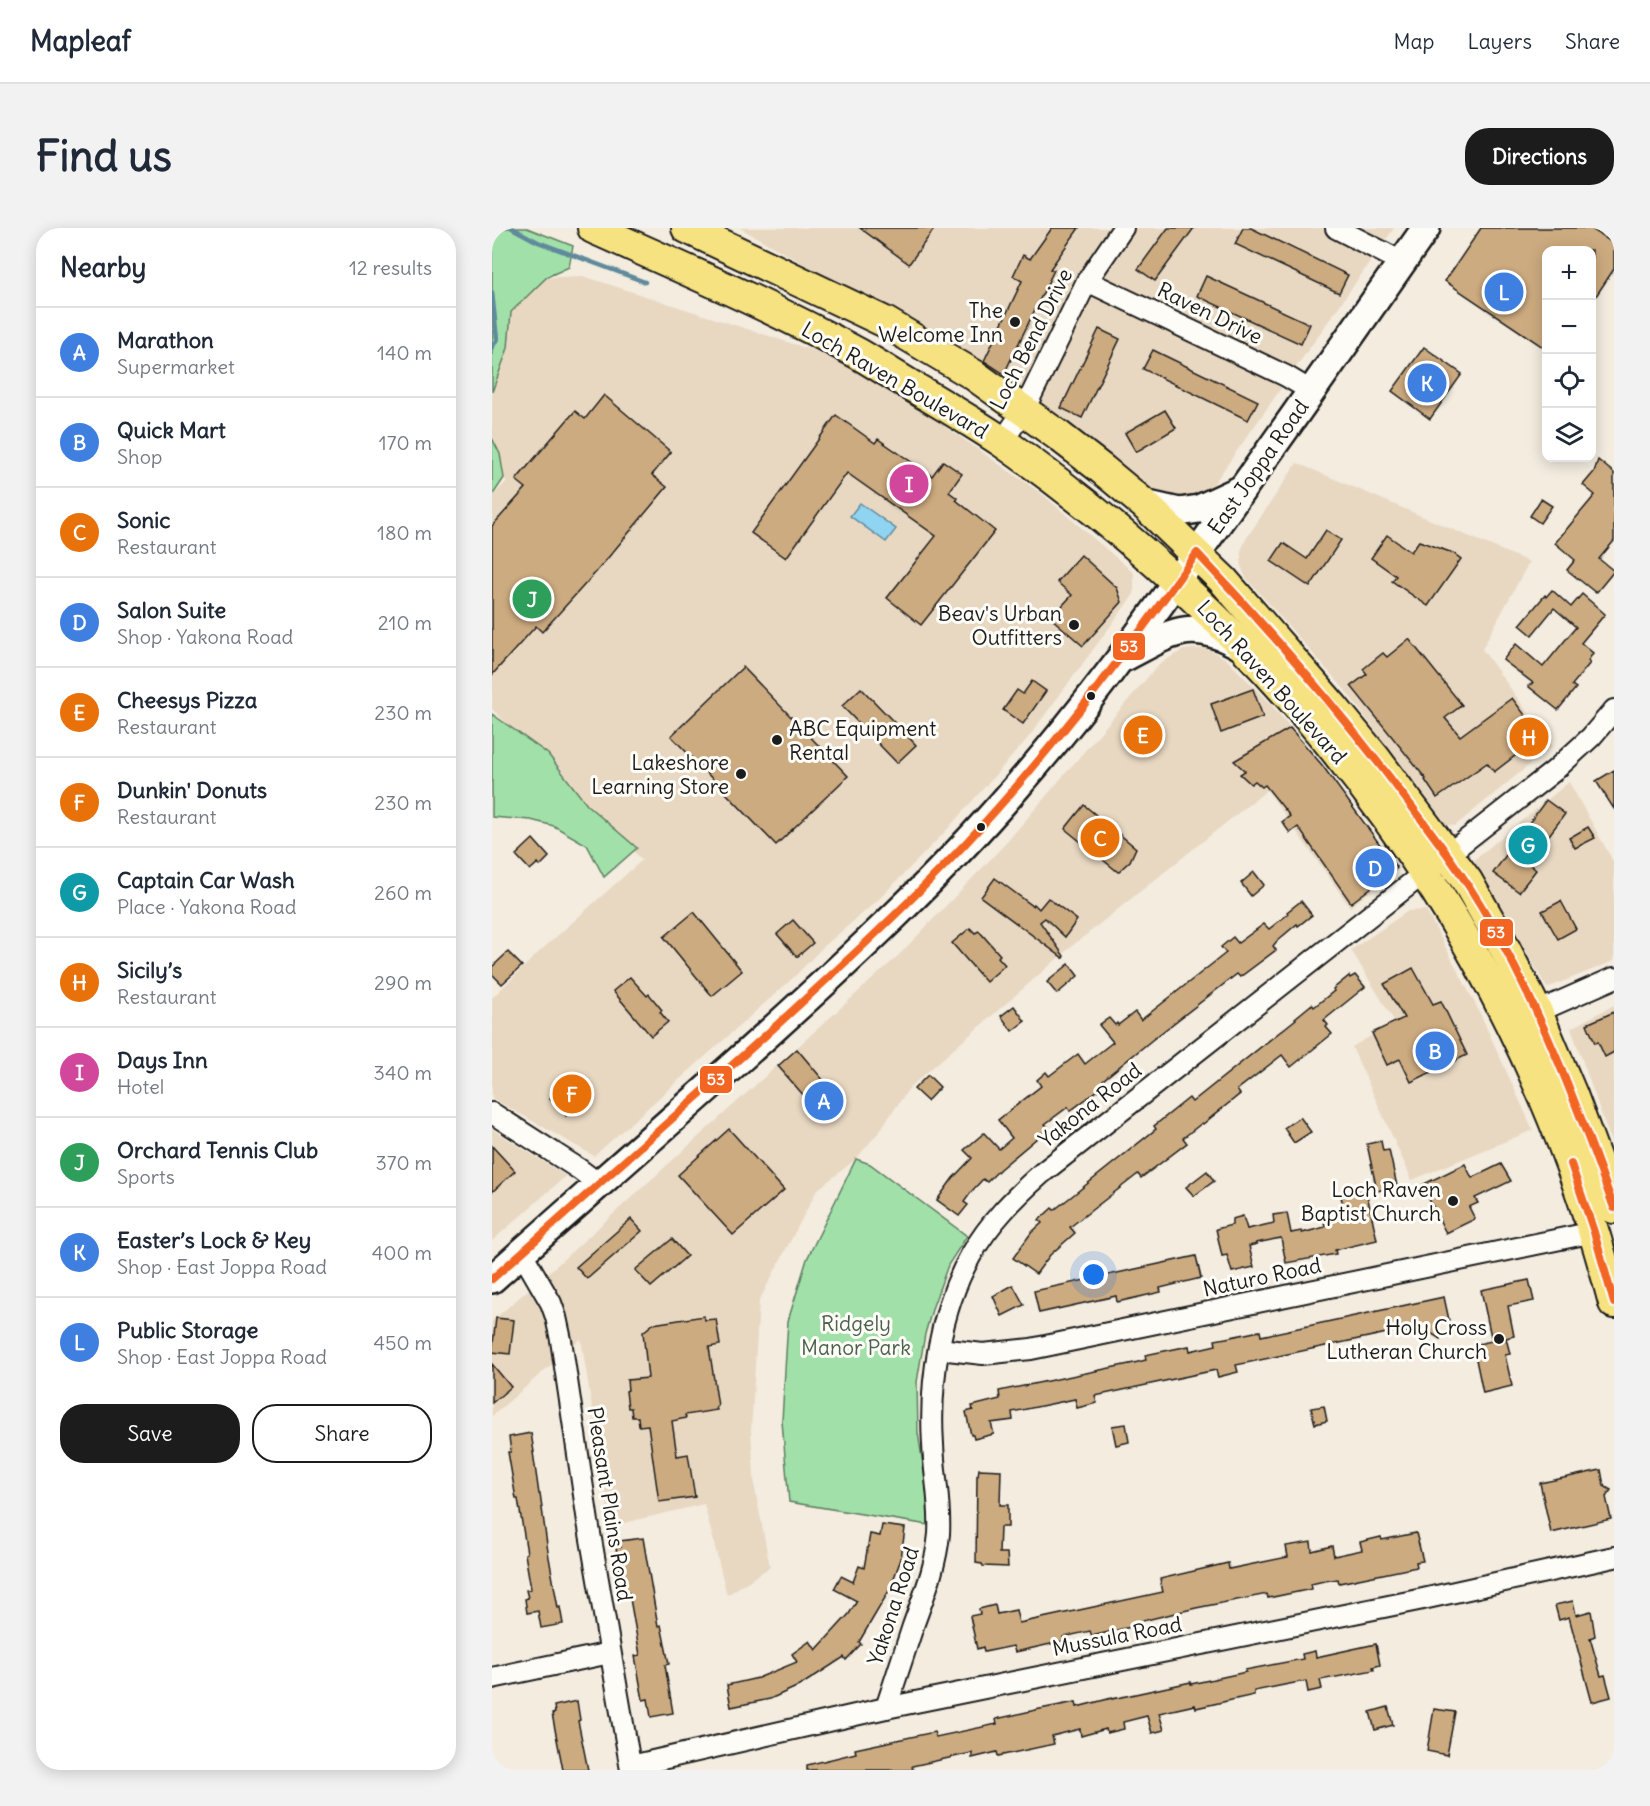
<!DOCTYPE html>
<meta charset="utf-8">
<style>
:root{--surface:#fff;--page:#f2f2f3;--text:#1f2937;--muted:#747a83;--line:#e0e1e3;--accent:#1c1c1c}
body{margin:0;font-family:Delius,sans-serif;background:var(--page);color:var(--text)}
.controls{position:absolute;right:18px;top:18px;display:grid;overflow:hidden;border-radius:12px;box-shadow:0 3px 15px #0003}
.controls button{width:54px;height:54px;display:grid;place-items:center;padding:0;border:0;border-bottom:2px solid var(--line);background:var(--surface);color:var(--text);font:30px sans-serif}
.you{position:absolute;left:602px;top:1047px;width:21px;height:21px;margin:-15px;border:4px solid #fff;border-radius:50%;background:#1a73e8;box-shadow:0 0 0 9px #1a73e833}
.badge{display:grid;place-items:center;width:39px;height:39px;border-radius:50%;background:var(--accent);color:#fff;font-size:20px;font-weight:700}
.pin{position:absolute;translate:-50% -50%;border:3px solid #fff;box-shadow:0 2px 6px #0006}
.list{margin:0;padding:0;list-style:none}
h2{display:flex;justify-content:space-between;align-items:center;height:78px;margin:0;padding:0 24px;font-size:26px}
h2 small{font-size:20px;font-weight:400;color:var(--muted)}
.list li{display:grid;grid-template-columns:39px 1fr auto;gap:18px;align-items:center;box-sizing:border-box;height:90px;padding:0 24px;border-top:2px solid var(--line)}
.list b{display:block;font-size:22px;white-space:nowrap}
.list p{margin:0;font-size:20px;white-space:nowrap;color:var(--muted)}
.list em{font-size:20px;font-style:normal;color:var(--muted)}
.actions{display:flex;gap:12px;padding:18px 24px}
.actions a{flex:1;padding:14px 0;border:2px solid var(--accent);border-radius:24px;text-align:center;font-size:21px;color:var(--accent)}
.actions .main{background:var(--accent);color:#fff}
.icon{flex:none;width:33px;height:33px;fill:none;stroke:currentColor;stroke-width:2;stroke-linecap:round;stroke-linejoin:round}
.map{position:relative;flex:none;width:1122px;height:1542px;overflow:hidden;border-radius:24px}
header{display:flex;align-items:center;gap:36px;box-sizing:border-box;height:84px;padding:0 30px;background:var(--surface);border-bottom:2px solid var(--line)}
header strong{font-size:28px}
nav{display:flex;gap:33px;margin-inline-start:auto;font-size:21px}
.intro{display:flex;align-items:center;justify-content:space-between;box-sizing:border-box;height:144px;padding:0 36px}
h1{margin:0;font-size:42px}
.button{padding:15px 27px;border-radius:24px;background:var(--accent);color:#fff;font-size:21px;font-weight:700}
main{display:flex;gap:36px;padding:0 36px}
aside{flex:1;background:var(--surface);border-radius:24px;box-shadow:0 3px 15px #0003}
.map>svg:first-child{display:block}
</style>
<header>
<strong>Mapleaf</strong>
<nav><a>Map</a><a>Layers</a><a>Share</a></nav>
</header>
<div class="intro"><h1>Find us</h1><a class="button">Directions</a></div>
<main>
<aside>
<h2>Nearby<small>12 results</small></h2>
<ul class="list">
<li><span class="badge" style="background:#3f7fe0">A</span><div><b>Marathon</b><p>Supermarket</p></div><em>140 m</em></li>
<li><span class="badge" style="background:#3f7fe0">B</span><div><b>Quick Mart</b><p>Shop</p></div><em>170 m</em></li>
<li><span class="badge" style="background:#e8710a">C</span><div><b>Sonic</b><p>Restaurant</p></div><em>180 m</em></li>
<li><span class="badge" style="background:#3f7fe0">D</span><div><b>Salon Suite</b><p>Shop · Yakona Road</p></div><em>210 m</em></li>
<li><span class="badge" style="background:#e8710a">E</span><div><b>Cheesys Pizza</b><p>Restaurant</p></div><em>230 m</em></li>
<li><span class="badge" style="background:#e8710a">F</span><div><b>Dunkin' Donuts</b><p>Restaurant</p></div><em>230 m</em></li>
<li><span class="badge" style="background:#0f9aa8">G</span><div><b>Captain Car Wash</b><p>Place · Yakona Road</p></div><em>260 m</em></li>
<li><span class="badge" style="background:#e8710a">H</span><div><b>Sicily’s</b><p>Restaurant</p></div><em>290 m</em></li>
<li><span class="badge" style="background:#d1479c">I</span><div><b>Days Inn</b><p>Hotel</p></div><em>340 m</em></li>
<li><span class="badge" style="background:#2e9e5b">J</span><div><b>Orchard Tennis Club</b><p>Sports</p></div><em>370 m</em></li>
<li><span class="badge" style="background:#3f7fe0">K</span><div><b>Easter’s Lock &amp; Key</b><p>Shop · East Joppa Road</p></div><em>400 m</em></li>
<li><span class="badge" style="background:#3f7fe0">L</span><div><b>Public Storage</b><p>Shop · East Joppa Road</p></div><em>450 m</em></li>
</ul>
<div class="actions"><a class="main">Save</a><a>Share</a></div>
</aside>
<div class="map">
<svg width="1122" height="1542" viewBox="0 0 1122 1542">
<rect width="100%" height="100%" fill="#f3ecdf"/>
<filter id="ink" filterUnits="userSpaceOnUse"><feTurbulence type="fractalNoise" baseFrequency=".0167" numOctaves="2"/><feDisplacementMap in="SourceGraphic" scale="12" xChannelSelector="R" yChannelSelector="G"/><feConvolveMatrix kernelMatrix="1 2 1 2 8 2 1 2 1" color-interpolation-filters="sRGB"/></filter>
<g filter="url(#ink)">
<g fill="#e8d8c2">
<path d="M248 0H902L723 254 714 263 702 269 691 271 669 270 442 110Z"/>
<path d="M91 48 348 131 431 183 550 266 642 345V366L536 510 452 605 386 672 330 720 302 749 102 928 0 870V770L45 726 150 632 0 481V269L15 253 0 238V52Z"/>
<path d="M805 235 1037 334 990 421 1060 518 963 598 955 597 852 461 754 350 749 338V323L754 311Z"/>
<path d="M714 420 734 431 775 472 828 534 906 642 858 679 775 562 580 718 418 859 386 905 364 931 325 962 267 1073 259 1203 263 1261 278 1339 235 1367 212 1276 119 1298 89 1111 0 1188V1093L65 1037 407 727 514 615 667 436 691 422Z"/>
<path d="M1077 554 1122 635V733L1055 760 982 632Z"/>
<path d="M934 682 987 783 1041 902 920 952 860 819 903 794 859 722 916 683Z"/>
<path d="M1122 777V922L1079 800Z"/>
<path d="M0 901 74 948 0 1013Z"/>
</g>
<g fill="#a1e1a9" stroke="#5e7e62" stroke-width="1.5">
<path d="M0 0H35L81 18 77 39 55 49 19 84 16 120 0 164Z"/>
<path d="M0 210 8 226 12 250 0 268Z"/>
<path d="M0 486 56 526 95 577 145 620 112 649 95 617 62 598 39 592 0 589Z"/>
<path d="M364 931 378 936 475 1008 456 1037 441 1078 433 1106 425 1154 426 1205 436 1268 437 1297 297 1274 290 1193 296 1093 315 1031Z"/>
</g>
<path fill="#8fd4f1" stroke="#618a9c" stroke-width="1.5" d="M368 275 404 301 394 314 358 288Z"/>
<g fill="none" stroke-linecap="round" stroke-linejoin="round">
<g stroke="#618a9c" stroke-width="4.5">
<path d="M20 0 46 14 153 54"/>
<path d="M0 64 5 111 0 120"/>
</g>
</g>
<g fill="#cdab80" stroke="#1c1c1c" stroke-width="1.5">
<path d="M368 0H443L417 36Z"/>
<path d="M560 0H587L558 41 562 42 512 146 492 133 530 53 521 48 531 27 538 31Z"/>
<path d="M676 0H702L663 53 646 41Z"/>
<path d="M751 0H759L856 47 847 65 743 16Z"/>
<path d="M989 0H1098L1122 16V41L1100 74V22H1054V121L953 53Z"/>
<path d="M714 48 818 96 809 116 705 68Z"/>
<path d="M607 101 628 111 590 190 569 180Z"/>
<path d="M932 119 970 146 938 191 900 163Z"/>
<path d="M661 122 766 173 756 192 651 141Z"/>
<path d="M112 167 179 224 160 247 175 259 105 343 50 404 44 398 0 447V298L34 260 24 252 83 183 93 191Z"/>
<path d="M673 182 684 200 644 224 633 205Z"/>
<path d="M344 187 383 215 386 211 440 248 451 233 470 246 457 264 465 270 464 272 503 303 429 397 395 370 444 308 355 245 294 330 259 305Z"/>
<path d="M1106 232 1122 245V313L1107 331 1122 343 1104 365 1075 342 1083 332 1063 315 1103 267 1091 257 1102 244Z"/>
<path d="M1049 271 1060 278 1048 295 1038 288Z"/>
<path d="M834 302 849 312 818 359 779 333 791 315 815 331Z"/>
<path d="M895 307 919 324 927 313 961 325 969 331 936 378 900 353 904 348 879 330Z"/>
<path d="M589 327 625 360 630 374 591 418 559 390 580 367 565 354Z"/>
<path d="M1060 362 1079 379 1090 366 1113 386 1089 415 1101 425 1096 433 1098 435 1080 457 1084 460 1066 482 1036 458 1041 455 1011 432 1024 416 1051 439 1084 399 1062 380 1040 407 1028 397 1053 367 1054 369Z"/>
<path d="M917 411 970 477 953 490 968 508 1020 470 1049 508 1002 544 995 535 945 570 933 552 934 551 859 458 875 446 871 441 891 425 895 429Z"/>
<path d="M251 439 356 548 284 617 179 508Z"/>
<path d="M540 453 554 463 531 496 511 482 525 462 531 466Z"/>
<path d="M369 460 424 517 405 535 350 478Z"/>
<path d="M761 461 771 489 729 505 719 476Z"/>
<path d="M647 489 668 502 655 524 633 511Z"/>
<path d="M798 500 830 537 905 640 859 675 806 599 798 605 790 594 798 588 773 557 770 559 763 553 759 556 748 546 753 543 742 533Z"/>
<path d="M1122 542V581L1104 553Z"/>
<path d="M1054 572 1073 586 1036 635 1044 642 1027 664 1001 645Z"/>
<path d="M592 577 644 620 638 633 626 644 573 601Z"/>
<path d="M1096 599 1103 610 1083 620 1077 610Z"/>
<path d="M41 611 57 629 48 638 46 635 38 642 24 627Z"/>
<path d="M762 644 772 657 759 668 749 655Z"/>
<path d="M503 650 541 678 542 676 547 681 556 670 585 692 573 709 553 690 548 694 572 728 571 730 489 669Z"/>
<path d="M809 673 820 687 806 698 805 696 785 713 781 718 784 722 748 749 745 746 660 812 611 852 614 856 578 883 576 879 553 896 557 900 508 941 495 954 491 951 480 963 472 974 476 977 467 988 445 972 461 950 480 930 472 922 492 905 507 921 520 910 506 892 549 858 545 852 554 844 557 848 586 826 593 836 621 814 607 797 617 790 623 797 625 795 626 797 643 784 649 792 734 725 729 719 741 709 746 715 772 696 777 701 796 686 795 684Z"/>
<path d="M1069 673 1084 701 1066 711 1050 683Z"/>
<path d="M202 684 250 743 220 768 172 709Z"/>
<path d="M301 692 321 715 305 729 285 706Z"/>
<path d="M478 700 483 705 487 703 508 727 506 729 513 737 494 754 460 715Z"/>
<path d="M16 724 30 738 10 756 0 746V739Z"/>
<path d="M577 736 586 748 565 766 555 754Z"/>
<path d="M921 740 941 776 949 773 975 827 919 854 908 831 895 837 880 805 912 790 892 756Z"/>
<path d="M863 747 873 759 832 792 836 797 834 799 840 806 799 839 790 827 745 862 748 866 711 896 710 895 691 910 695 915 649 950 646 946 578 999 583 1005 558 1027 544 1046 521 1030 539 1005 550 995 547 992 560 980 562 982 580 968 664 901 662 898 697 870 700 874 804 791 803 790 820 776 822 779 842 763 841 761 857 748 858 750Z"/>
<path d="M138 749 155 768 157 766 170 782 168 784 176 794 159 808 121 763Z"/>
<path d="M522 778 533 793 520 803 509 788Z"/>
<path d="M1122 784V824L1113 829 1106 814 1103 815 1095 796Z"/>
<path d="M305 821 347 871 341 876 344 879 334 887 330 882 327 885 286 838Z"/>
<path d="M86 845 102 863 74 888 58 870Z"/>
<path d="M436 847 448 859 435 873 422 861Z"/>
<path d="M808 889 819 904 802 915 792 900Z"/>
<path d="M237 901 292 962 241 1007 186 947Z"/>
<path d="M889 913 891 923 897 922 905 958 885 963 875 916Z"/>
<path d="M0 918 23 943 0 964Z"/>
<path d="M973 936 980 950 1009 936 1019 953 983 970 986 975 977 979 983 991 954 1005 930 957Z"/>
<path d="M715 943 722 953 702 968 694 959Z"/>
<path d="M874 962 885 1012 843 1022 844 1026 794 1035 789 1010 764 1015 765 1016 757 1018 762 1039 740 1044 735 1027 730 1028 724 1001 740 997V991L751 988 755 1001 782 995 781 987 795 985 799 1005 809 1003 810 1005 833 999 831 988 852 983 849 968Z"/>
<path d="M139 991 150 1003 95 1051 84 1039Z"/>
<path d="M180 1011 195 1028 159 1059 143 1042Z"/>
<path d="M704 1028 709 1050 668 1060 669 1064 625 1074 624 1068 547 1085 542 1063Z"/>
<path d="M1037 1052 1042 1073 1016 1078 1022 1108 1014 1110 1018 1126 1013 1127 1020 1158 991 1165 981 1117 1000 1113 989 1062Z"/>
<path d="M521 1057 532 1077 510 1088 501 1068Z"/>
<path d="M952 1069 957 1092 945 1094 948 1111 934 1102 915 1105 914 1101 744 1137 746 1144 726 1149 724 1142 603 1168 605 1175 585 1180 583 1171 520 1184 521 1192 499 1195 502 1206 482 1211 481 1207H479L474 1184 481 1182 480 1178 508 1171 507 1163 642 1135 654 1132 653 1127 697 1118 698 1123 724 1117 723 1112 734 1110 768 1103 769 1108Z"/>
<path d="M212 1088 213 1092 224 1091 228 1117 217 1119 226 1178 224 1179 225 1182 193 1187 194 1190 180 1193 185 1228 196 1226 203 1269 167 1274 156 1197 147 1198 146 1189H140L139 1180H136L134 1163 136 1162 135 1152 156 1150 151 1104 161 1096Z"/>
<path d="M4 1090 22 1092 18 1126 0 1124Z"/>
<path d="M0 1136 19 1159 0 1175Z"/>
<path d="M832 1178 835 1193 823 1196 819 1180Z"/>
<path d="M634 1196 637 1214 624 1217 620 1198Z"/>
<path d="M39 1205 42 1224H41L47 1266H48L56 1324 66 1380 68 1379 71 1396 49 1400 46 1383 35 1385 33 1371 36 1370 34 1362 39 1361 33 1326 35 1325 26 1271H24L16 1224H19L17 1209Z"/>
<path d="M487 1241 509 1242 508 1277H516V1299H508L507 1325H515L516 1339 491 1338 490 1336 484 1335 485 1247H486Z"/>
<path d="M1109 1242 1112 1258 1119 1262 1114 1269 1119 1291 1059 1305 1048 1255Z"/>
<path d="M390 1297 413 1300 409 1331 397 1363 367 1414 369 1416 354 1432 352 1429 309 1457 278 1471 239 1479 235 1457 266 1450 305 1434 300 1426 318 1413 324 1422 357 1386 365 1373 342 1361 349 1348 361 1354 367 1338 372 1340 378 1306 388 1308Z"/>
<path d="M924 1305 931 1333 924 1334 925 1339 847 1355 846 1351 832 1353 819 1356 820 1361 776 1370 775 1366 704 1380 642 1395 643 1398 600 1408 598 1403 571 1409 572 1413 523 1424 521 1418 492 1424 491 1419 485 1421 478 1388 488 1386 487 1381 503 1377 505 1386 524 1382 527 1395 671 1364 668 1351 736 1335 737 1341 796 1329 794 1318 819 1314 820 1323 840 1318 842 1328 870 1322 868 1314 889 1309 890 1312Z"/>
<path d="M151 1310 166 1398 169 1397 177 1436 173 1437 181 1485 159 1489 156 1471 151 1472 143 1428 148 1427 137 1365 132 1366 124 1320 129 1319 128 1313Z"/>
<path d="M1081 1373 1084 1387 1099 1383 1103 1408 1098 1410 1109 1448 1113 1447 1119 1469 1100 1474 1077 1389 1067 1392 1063 1377Z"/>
<path d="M884 1416 888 1437 881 1439 882 1442 828 1452 830 1461 816 1464 814 1453 797 1456 762 1463V1467L704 1480 703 1477 667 1485 672 1502 660 1505 655 1488 631 1494 632 1501 615 1505 614 1501 589 1508 588 1501 560 1508 562 1516 506 1528 505 1524 480 1530V1525L420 1538 421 1542H315V1537L364 1525 363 1521 377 1518 442 1504 444 1509 505 1496 504 1491 548 1481 584 1474 585 1479 620 1470V1471L699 1454V1456L754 1444 753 1442 811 1431 810 1426 823 1423 824 1429Z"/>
<path d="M85 1473 88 1492 86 1493 96 1542H71L60 1486 63 1485 62 1478Z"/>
<path d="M896 1479 901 1497 883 1502 878 1484Z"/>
<path d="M942 1481 963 1484 955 1527 935 1523Z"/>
</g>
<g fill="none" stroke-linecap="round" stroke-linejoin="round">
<defs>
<g id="minor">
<path d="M844 0 910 34"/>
<path d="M595 53 794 148 819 163"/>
<path d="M510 214 532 182 595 53 631 0"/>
<path d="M1045 784 1122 750"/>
<path d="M0 885 87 941 107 956"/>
<path d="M30 1025 59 1075 64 1089 69 1112 96 1294 139 1542"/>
<path d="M447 1121 491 1126 539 1121 1102 1004"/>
<path d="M0 1450 118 1425"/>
<path d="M394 1480C403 1452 412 1425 421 1398 432 1367 444 1339 447 1306 449 1276 442 1246 441 1216 437 1155 448 1081 479 1027 497 995 523 969 550 945L1062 543 1099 509 1122 482"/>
<path d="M139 1538 394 1480 931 1371 1122 1329"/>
</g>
<g id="secondary">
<path d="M652 276 687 284 707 281 748 262"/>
<path d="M633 429C680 405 697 389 747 417"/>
<path d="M0 1051C92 969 185 888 276 806 362 728 447 649 523 561 589 486 647 406 705 325 782 217 858 109 934 0"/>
</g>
<g id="primary">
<path d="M101 0C190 40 281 79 367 126 389 139 411 153 433 166 460 182 487 198 512 215 813 427 1029 717 1122 1075"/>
<path d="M195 0 393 94 482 147 567 208 611 242 652 276 731 352 842 480 883 530 975 653 1009 713 1045 784 1080 867 1122 980"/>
</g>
</defs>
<use href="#minor" stroke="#1c1c1c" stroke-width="24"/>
<use href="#secondary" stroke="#1c1c1c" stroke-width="32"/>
<use href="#primary" stroke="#1c1c1c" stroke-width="34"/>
<use href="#minor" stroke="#fdfcf7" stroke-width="20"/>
<use href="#secondary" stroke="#fdfcf7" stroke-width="27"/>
<use href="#primary" stroke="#f7e281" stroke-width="30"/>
<defs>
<g id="bus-1">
<path d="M1079 936 1102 1004 1122 1075"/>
<path d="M0 1051C91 969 183 889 274 807 342 745 410 683 473 616 558 525 633 426 705 325 777 401 845 480 908 563 940 605 972 647 998 693 1050 784 1087 882 1122 980"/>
</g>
</defs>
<use href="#bus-1" stroke="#fdfcf7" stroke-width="12"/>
<use href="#bus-1" stroke="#f26522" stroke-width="8"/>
</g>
</g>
<g fill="#1c1c1c" stroke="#fdfcf7" stroke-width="2">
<circle cx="523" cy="94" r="6"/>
<circle cx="582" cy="397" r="6"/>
<circle cx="599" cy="468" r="5"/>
<circle cx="285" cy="512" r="6"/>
<circle cx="249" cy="546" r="6"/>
<circle cx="489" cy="599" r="5"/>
<circle cx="961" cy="973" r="6"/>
<circle cx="1007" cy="1111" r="6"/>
</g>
<g text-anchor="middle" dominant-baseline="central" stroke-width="6" stroke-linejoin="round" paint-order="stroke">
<g font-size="21" fill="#1c1c1c" stroke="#fdfcf7" text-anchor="end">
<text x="511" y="82">The<tspan x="511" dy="24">Welcome Inn</tspan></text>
<text x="570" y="385">Beav's Urban<tspan x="570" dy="24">Outfitters</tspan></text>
<text x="297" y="500" text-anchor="start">ABC Equipment<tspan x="297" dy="24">Rental</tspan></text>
<text x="237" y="534">Lakeshore<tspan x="237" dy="24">Learning Store</tspan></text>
<text x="949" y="961">Loch Raven<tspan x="949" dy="24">Baptist Church</tspan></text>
<text x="995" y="1099">Holy Cross<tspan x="995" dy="24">Lutheran Church</tspan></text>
</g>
<g font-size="21" fill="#1c1c1c" stroke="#fdfcf7">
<text transform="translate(718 85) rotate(26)">Raven Drive</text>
<text transform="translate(539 111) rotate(-63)">Loch Bend Drive</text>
<text transform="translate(403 152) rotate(30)">Loch Raven Boulevard</text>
<text transform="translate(766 239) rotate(-55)">East Joppa Road</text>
<text transform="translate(780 454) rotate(48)">Loch Raven Boulevard</text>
<text transform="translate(598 877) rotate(-38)">Yakona Road</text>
<text transform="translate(770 1049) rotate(-12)">Naturo Road</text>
<text transform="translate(118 1276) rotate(81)">Pleasant Plains Road</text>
<text transform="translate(401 1378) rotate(-72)">Yakona Road</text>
<text transform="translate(625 1408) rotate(-11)">Mussula Road</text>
</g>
<g font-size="21" fill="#4b614d" stroke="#fdfcf7">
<text x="364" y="1095">Ridgely<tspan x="364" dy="24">Manor Park</tspan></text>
</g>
</g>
<g stroke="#fdfcf7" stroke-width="2">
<rect x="620" y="404" width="34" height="29" rx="6" fill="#f26522"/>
<rect x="987" y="690" width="35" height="29" rx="6" fill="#f26522"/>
<rect x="207" y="837" width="34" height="29" rx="6" fill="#f26522"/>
</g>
<g font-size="16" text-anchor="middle" font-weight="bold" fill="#fff">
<text x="637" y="424">53</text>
<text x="1004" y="710">53</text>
<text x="224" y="857">53</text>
</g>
</svg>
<div class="controls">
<button>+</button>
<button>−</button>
<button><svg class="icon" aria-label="locate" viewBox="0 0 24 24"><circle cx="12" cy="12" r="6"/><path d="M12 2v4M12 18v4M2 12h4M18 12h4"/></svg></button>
<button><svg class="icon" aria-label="layers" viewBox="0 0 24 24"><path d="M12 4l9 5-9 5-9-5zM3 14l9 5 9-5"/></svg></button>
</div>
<div class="you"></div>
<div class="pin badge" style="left:332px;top:873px;background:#3f7fe0">A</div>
<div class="pin badge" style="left:943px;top:823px;background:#3f7fe0">B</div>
<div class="pin badge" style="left:608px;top:610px;background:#e8710a">C</div>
<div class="pin badge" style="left:883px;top:640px;background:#3f7fe0">D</div>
<div class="pin badge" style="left:651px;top:507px;background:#e8710a">E</div>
<div class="pin badge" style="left:80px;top:866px;background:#e8710a">F</div>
<div class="pin badge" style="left:1036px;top:617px;background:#0f9aa8">G</div>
<div class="pin badge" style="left:1037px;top:509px;background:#e8710a">H</div>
<div class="pin badge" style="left:417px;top:256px;background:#d1479c">I</div>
<div class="pin badge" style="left:40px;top:371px;background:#2e9e5b">J</div>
<div class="pin badge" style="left:935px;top:155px;background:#3f7fe0">K</div>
<div class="pin badge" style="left:1012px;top:64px;background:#3f7fe0">L</div>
</div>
</main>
